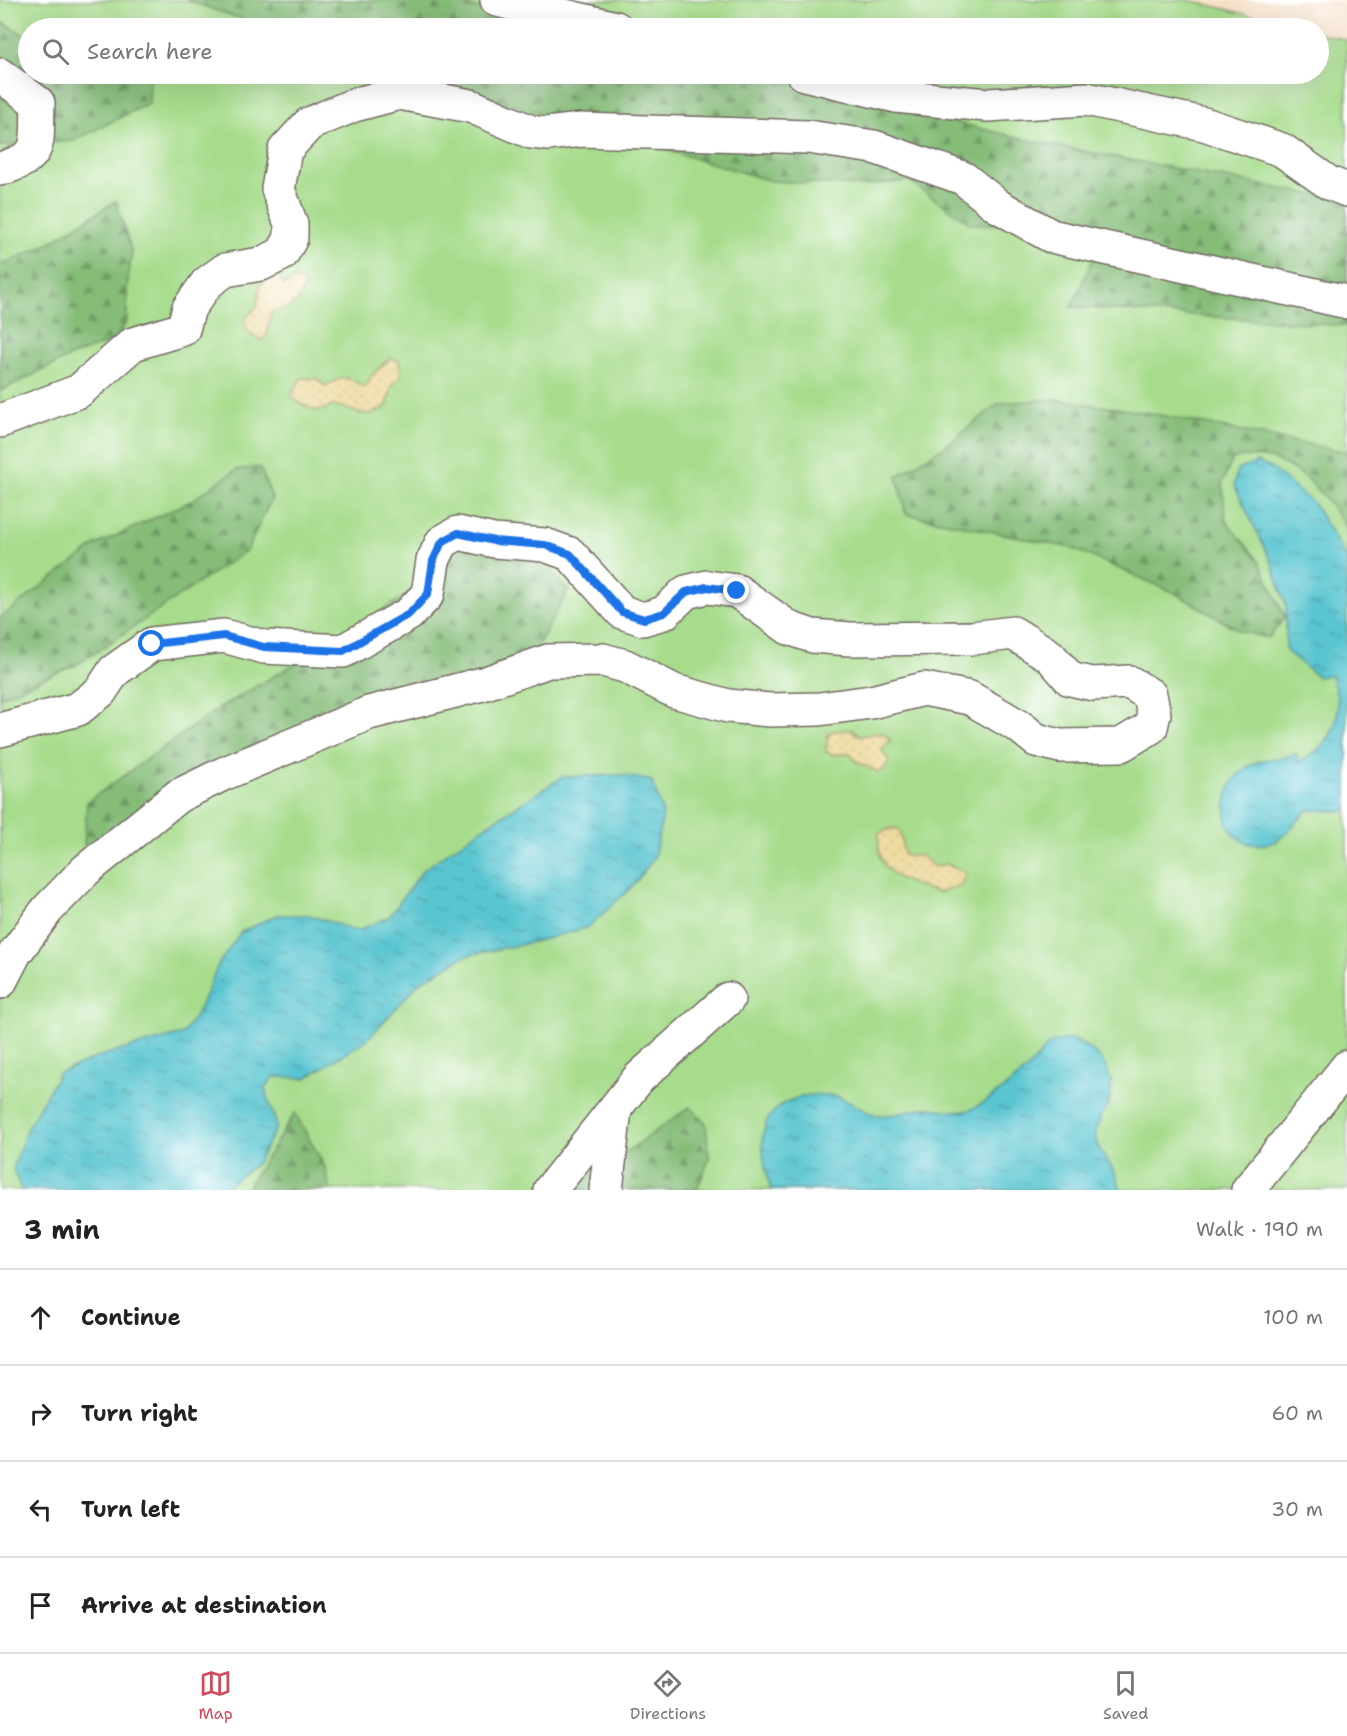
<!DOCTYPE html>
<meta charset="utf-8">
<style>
:root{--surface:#fff;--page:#f6f6f6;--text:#222;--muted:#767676;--line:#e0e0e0;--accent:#d1495b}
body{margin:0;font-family:"Shantell Sans",sans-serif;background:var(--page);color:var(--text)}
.stop{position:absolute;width:18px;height:18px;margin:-14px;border:4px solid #1a73e8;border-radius:50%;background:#fff}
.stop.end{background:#1a73e8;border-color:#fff;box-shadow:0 2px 6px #0008}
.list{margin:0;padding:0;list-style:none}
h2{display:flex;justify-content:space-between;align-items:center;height:78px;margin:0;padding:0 24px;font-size:26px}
h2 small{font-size:20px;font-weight:400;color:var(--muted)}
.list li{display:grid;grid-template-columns:39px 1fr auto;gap:18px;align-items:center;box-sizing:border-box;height:96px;padding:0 24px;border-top:2px solid var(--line)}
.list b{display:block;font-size:22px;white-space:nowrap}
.list em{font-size:20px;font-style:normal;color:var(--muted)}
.icon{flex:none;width:33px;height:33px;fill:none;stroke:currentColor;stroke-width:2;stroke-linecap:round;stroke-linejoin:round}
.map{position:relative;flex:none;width:1347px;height:1190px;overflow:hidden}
.search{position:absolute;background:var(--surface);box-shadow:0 6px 24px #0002;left:18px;right:18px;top:18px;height:66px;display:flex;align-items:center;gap:15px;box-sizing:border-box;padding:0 21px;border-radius:33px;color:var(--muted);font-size:22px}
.sheet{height:462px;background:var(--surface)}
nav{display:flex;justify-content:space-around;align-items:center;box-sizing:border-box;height:84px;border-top:2px solid var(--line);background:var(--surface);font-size:16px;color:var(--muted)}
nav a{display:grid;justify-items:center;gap:3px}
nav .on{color:var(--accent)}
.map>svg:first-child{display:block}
</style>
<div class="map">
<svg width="1347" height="1190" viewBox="0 0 1347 1190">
<defs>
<pattern id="forest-firs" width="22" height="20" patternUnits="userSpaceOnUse" patternTransform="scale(1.5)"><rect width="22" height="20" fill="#85bc78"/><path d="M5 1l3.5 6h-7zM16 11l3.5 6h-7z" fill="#6d9963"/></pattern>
<pattern id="sand-dots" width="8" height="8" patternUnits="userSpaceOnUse" patternTransform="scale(1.5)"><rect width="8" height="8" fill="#eeda9e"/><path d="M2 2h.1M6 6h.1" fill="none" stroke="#cb8" stroke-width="1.8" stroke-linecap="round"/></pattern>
<pattern id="water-ripples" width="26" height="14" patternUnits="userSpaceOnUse" patternTransform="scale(1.5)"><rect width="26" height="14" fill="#59c5d0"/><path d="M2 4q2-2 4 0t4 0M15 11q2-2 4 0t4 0" fill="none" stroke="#4aa0a9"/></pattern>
</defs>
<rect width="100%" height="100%" fill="#fff"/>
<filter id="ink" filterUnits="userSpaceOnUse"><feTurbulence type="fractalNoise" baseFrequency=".0167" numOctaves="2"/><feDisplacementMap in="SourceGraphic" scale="12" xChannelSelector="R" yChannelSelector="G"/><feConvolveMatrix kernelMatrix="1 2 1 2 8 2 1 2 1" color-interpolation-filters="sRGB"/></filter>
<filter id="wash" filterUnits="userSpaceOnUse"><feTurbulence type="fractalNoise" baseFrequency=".008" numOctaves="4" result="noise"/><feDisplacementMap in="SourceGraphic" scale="24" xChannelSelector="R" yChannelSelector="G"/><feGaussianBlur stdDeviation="1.35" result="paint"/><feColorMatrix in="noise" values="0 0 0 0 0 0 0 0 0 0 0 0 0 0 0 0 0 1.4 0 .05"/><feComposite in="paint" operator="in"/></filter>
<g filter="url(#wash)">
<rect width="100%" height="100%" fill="#f6dfc6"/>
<path fill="#a7dc8c" stroke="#69845c" stroke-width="1.5" d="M0 0H1188L1302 28H28V74H1318L1319 33 1347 40V1190H0Z"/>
<g fill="url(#forest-firs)" stroke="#587452" stroke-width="1.5">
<path d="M186 0H444L564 28H267Z"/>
<path d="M0 21 28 37V74H150L149 103 73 141 0 146Z"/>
<path d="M409 74H752L1041 143 1347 201V326L1071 307 1093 259 1081 226 971 224 909 181 860 186 771 181Z"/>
<path d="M116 201 132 253 127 289V321L115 340 69 357 0 391V265L46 245Z"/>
<path d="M1054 399 1150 413 1347 452V529C1322 489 1286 446 1233 459L1222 483 1226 521 1259 561 1285 617 1269 638 1240 631 1175 593 1072 548 906 514 897 476 945 446 999 403Z"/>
<path d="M260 467 272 498 247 550 80 663 0 697V618L96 545 191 501 236 470Z"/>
<path d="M453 543 542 559 568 591 532 656 195 792 111 851 84 845 87 802 219 708 348 633 434 577Z"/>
<path d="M690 1107 706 1123 709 1159 697 1190H572Z"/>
<path d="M295 1113 325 1167 330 1190H248L250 1183Z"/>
</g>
<g fill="url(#sand-dots)" stroke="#8c8264" stroke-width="1.5">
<path d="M271 276H279L284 285 295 279 305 284 298 301 288 308 271 313 267 335 262 340C251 336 243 331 245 318L257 307 260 285Z"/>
<path d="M390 358 399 361 401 376 392 386 387 406C357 423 360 408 334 406 329 406 325 410 320 410 310 411 298 402 291 396L301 378H316L325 386C345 376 345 374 364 387L367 386 371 376Z"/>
<path d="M851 730 861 736C873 735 881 728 890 740L882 751 889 760 885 769 878 772 857 762 849 753 834 755 826 752 828 735 833 731Z"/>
<path d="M892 828 898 829C905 839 899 847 906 856H922L934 867 947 864 966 873 961 885 939 893C906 881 874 877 879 833Z"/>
</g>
<g fill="url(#water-ripples)" stroke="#42787e" stroke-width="1.5">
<path d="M1257 462 1271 468 1313 503 1347 558V811L1308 810C1298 820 1289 832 1278 840 1275 843 1269 843 1265 844 1217 851 1215 788 1247 767 1263 756 1280 761 1296 754L1299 762C1335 745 1347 711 1330 675L1318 677 1286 651V605L1271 561 1234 485 1237 470Z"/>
<path d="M622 775 652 781 663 814 654 858 632 887 588 927 538 941 465 956 420 982 368 1039 306 1078 273 1077 265 1090 277 1126 257 1163 222 1190H21L13 1169 26 1130 59 1073 103 1055 183 1034 199 1010 219 963 241 932 277 915H309L357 931 389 917 423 870 478 831 562 777Z"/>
<path d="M1073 1039C1097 1050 1118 1071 1109 1101 1104 1114 1094 1125 1096 1140 1099 1157 1119 1169 1120 1190H771C761 1153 751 1112 797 1098 811 1094 824 1093 838 1097 852 1102 865 1114 879 1115 895 1117 910 1110 925 1108 939 1107 951 1114 965 1111 981 1108 1021 1076 1032 1064 1038 1059 1041 1051 1047 1046 1054 1040 1064 1040 1073 1039Z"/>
</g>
</g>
<g filter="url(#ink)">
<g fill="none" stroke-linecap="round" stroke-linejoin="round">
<defs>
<g id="minor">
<path d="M497 0 616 28"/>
<path d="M804 74 896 96 987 105 1086 99 1204 124 1282 150 1329 183 1347 190"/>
<path d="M0 75 38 103C36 145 45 156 0 169"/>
<path d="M0 421 79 391 133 344 183 329 189 308 207 283 225 270 261 264 282 254 291 238V224L278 189 285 150 309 124 354 105 399 93 471 106 531 132 547 134 581 130 808 137 874 147 963 178 998 206 1051 236 1347 302"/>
<path d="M0 730 78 709 101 691 114 671 152 644 224 636 264 647 343 651 409 614 428 594 433 561 442 542 458 533 494 541 545 545 570 554 622 612 643 619 664 613 686 592 707 587 737 591 789 628 812 636 850 639 972 638 1013 633 1050 656 1070 679 1093 684 1129 682 1150 695 1154 714 1151 727 1121 745 1060 746 1036 740 1020 727 970 698 924 689 871 702 819 709 770 710 728 706 674 691 625 666 603 660 548 661 486 683 369 713 223 774 178 796 86 870 47 910 15 953 0 982"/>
<path d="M550 1190 639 1078 728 999"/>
<path d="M606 1190 615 1109"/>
<path d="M1248 1190 1347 1067"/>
</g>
</defs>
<use href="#minor" stroke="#726a61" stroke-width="36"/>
<use href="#minor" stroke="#fff" stroke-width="33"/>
</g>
</g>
<g fill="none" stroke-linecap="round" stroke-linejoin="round" filter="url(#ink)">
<path stroke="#1a73e8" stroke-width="8" d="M152 644 224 636 264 647 343 651 409 614 428 594 433 561 442 542 458 533 494 541 545 545 570 554 622 612 644 619 664 613 686 592 707 587 737 591"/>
</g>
</svg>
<div class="stop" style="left:152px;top:644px"></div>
<div class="stop end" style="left:737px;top:591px"></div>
<div class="search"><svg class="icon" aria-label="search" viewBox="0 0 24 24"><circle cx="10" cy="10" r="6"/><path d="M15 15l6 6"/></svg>Search here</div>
</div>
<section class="sheet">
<h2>3 min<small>Walk · 190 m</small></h2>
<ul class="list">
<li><svg class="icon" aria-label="ahead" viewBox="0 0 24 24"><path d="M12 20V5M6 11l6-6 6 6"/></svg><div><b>Continue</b></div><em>100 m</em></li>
<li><svg class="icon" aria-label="right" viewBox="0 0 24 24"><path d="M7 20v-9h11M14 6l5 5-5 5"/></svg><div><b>Turn right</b></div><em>60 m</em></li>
<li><svg class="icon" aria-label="left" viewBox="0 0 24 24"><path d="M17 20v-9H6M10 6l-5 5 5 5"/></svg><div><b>Turn left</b></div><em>30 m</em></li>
<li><svg class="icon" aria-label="arrive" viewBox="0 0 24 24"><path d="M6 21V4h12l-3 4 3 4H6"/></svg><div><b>Arrive at destination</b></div></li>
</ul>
</section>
<nav>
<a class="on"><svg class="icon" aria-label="map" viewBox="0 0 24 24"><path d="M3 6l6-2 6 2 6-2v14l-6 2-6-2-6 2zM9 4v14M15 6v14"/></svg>Map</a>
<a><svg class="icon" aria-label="directions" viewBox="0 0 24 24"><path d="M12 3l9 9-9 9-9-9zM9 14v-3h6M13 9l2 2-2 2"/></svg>Directions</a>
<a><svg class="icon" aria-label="saved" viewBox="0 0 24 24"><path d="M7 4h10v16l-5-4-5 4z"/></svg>Saved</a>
</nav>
